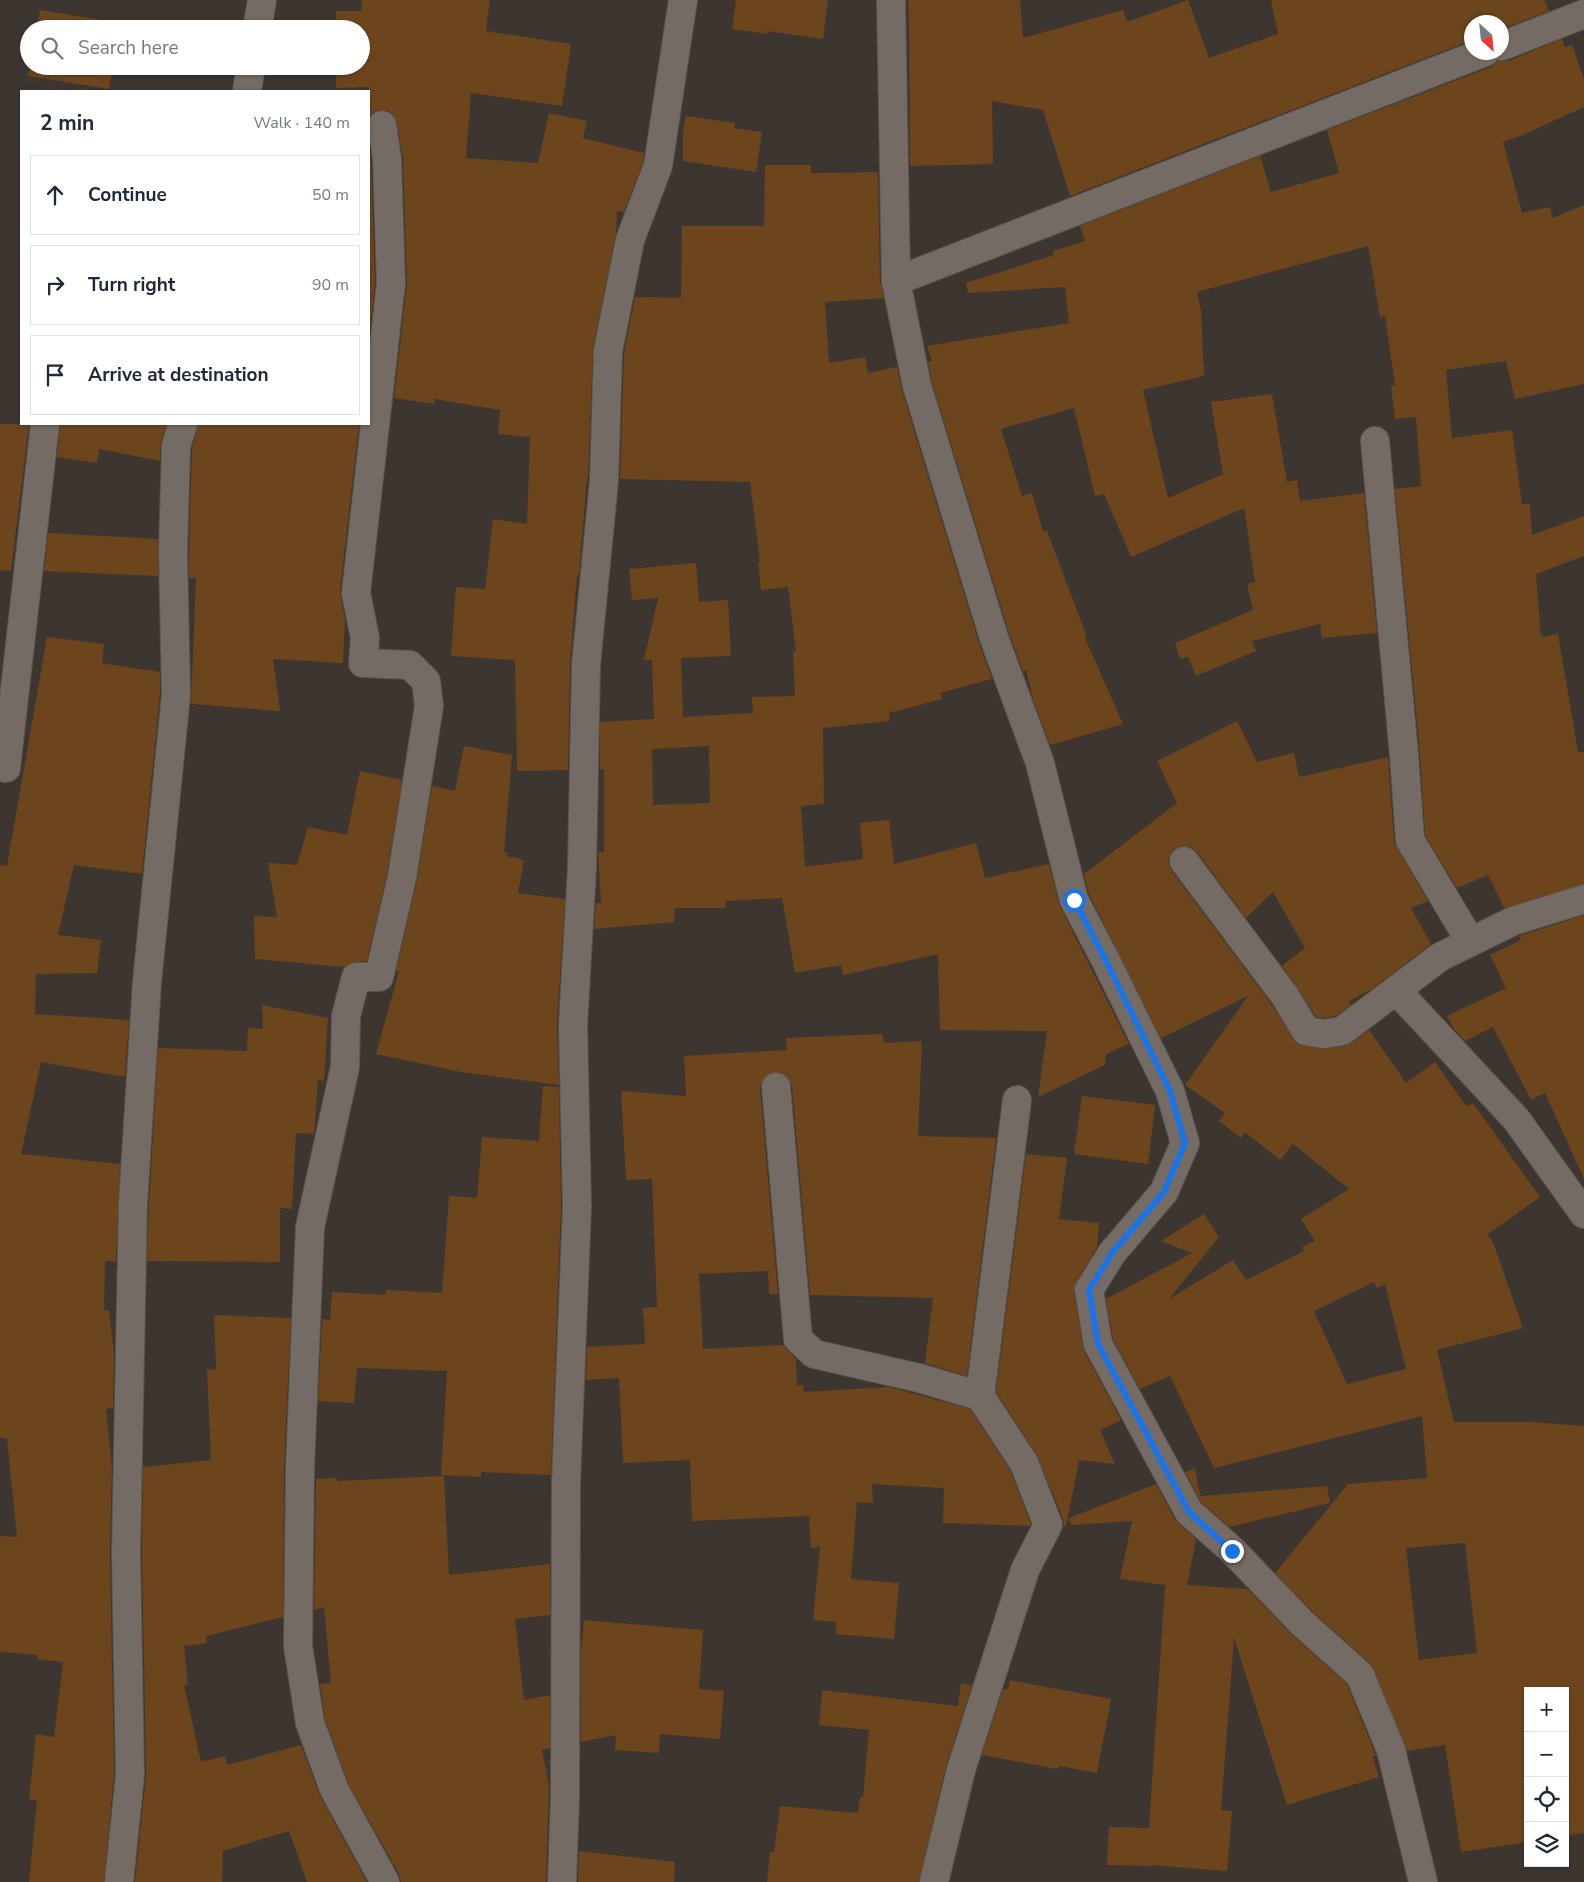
<!DOCTYPE html>
<meta charset="utf-8">
<style>
:root{--surface:#fff;--page:#f2f2f3;--text:#1f2937;--muted:#747a83;--line:#e0e1e3}
body{margin:0;font-family:"Nunito Sans",sans-serif;background:var(--page);color:var(--text)}
.controls{position:absolute;right:15px;bottom:15px;display:grid;overflow:hidden;border-radius:0px;box-shadow:0 1px 4px #0004}
.controls button{width:45px;height:45px;display:grid;place-items:center;padding:0;border:0;border-bottom:1px solid var(--line);background:var(--surface);color:var(--text);font:25px sans-serif}
.compass{position:absolute;left:1464px;top:15px;width:45px;height:45px;border-radius:50%;background:var(--surface);box-shadow:0 1px 4px #0004;rotate:153deg}
.stop{position:absolute;width:15px;height:15px;margin:-11px;border:4px solid #1a73e8;border-radius:50%;background:#fff}
.stop.end{background:#1a73e8;border-color:#fff;box-shadow:0 1px 5px #0008}
.list{margin:0;padding:0;list-style:none}
h2{display:flex;justify-content:space-between;align-items:center;height:65px;margin:0;padding:0 20px;font-size:21px}
h2 small{font-size:16px;font-weight:400;color:var(--muted)}
.list li{display:grid;grid-template-columns:32px 1fr auto;gap:15px;align-items:center;box-sizing:border-box;height:80px;margin:0 10px 10px;padding:0 10px;border:1px solid var(--line);border-radius:0px}
.list b{display:block;font-size:19px;white-space:nowrap}
.list em{font-size:16px;font-style:normal;color:var(--muted)}
.icon{flex:none;width:28px;height:28px;fill:none;stroke:currentColor;stroke-width:2;stroke-linecap:round;stroke-linejoin:round}
.map{position:relative;flex:none;width:1584px;height:1882px;overflow:hidden}
.search{position:absolute;background:var(--surface);box-shadow:0 1px 4px #0004;left:20px;top:20px;width:350px;height:55px;display:flex;align-items:center;gap:12px;box-sizing:border-box;padding:0 18px;border-radius:28px;color:var(--muted);font-size:19px}
.panel{position:absolute;background:var(--surface);box-shadow:0 1px 4px #0004;left:20px;top:90px;width:350px;height:335px;border-radius:0px}
.map>svg:first-child{display:block}
</style>
<div class="map">
<svg width="1584" height="1882" viewBox="0 0 1584 1882">
<rect width="100%" height="100%" fill="#3d3530"/>
<g fill="#6c451d" fill-rule="evenodd">
<path d="M362 0H490L486 31 571 44 562 106 471 93 466 158 538 163 549 113 587 121 583 138 644 153 643 162 624 212 617 211 616 233 593 348 588 478H587L579 575H577L570 665 568 770 517 771 515 660 451 656 456 587 485 589 493 519 527 524 530 437 498 434 500 410 435 399 434 404 394 398 407 283 403 158 397 123 394 115 387 110H379L373 112 369 117V87L336 88V66H361V29H336V11H361Z"/>
<path d="M736 0H828L823 39 767 31V34L732 29Z"/>
<path d="M908 0H1020L1023 38 1123 10 1127 22 1188 0 1209 58 1278 34 1271 0H1544L1549 11 1502 29V22H1472V40L1070 196 1043 110 992 101 993 164 910 166 909 22Z"/>
<path d="M40 10 120 23 119 29H37Z"/>
<path d="M1562 39 1565 47 1572 45 1584 79V107L1520 136 1503 142 1522 213 1550 207 1552 218 1584 205V384L1515 399 1506 361 1446 370 1452 438 1512 430 1522 504H1530L1532 535 1584 516V556L1536 574 1541 637 1558 634 1578 752H1584V884L1504 908 1488 875 1457 888 1425 835 1420 754 1395 489 1421 486 1416 417 1395 419 1391 386 1395 385 1385 316 1380 317 1368 246 1197 292 1201 310 1204 376 1143 390 1168 498 1223 474 1211 402 1272 394 1287 482 1297 480 1300 501 1364 493 1377 633 1322 638 1320 624 1252 641 1256 651 1196 676 1188 657 1180 659 1175 643 1253 610 1247 584 1255 582 1244 508 1131 557 1104 494 1095 496 1074 408 1001 429 1022 496 1032 493 1043 531H1047L1087 637 1085 638 1123 724 1050 745 1033 699 1026 670 1023 671 1009 633 932 382 928 362 932 361 927 346 1069 323 1065 287 968 293 966 283 1054 255 1053 251 1085 241 1080 226 1260 156 1271 192 1339 173 1327 130 1491 67 1498 61H1508Z"/>
<path d="M30 66H113L109 89 28 76Z"/>
<path d="M686 116 735 123 734 128 762 132 756 172 683 161V133Z"/>
<path d="M369 142 371 160 375 282 369 341Z"/>
<path d="M765 165H811V173L878 172 880 281 884 298 825 302 829 363 865 357 868 373 897 367 902 391 979 643 992 679 940 693 942 699 889 713 890 721 823 728 824 804 801 806 805 867 863 859 860 823 889 820 894 864 976 843 985 878 1049 864 1060 907 1129 1044 1106 1054 1105 1065 1038 1097 1047 1031 940 1030 938 954 843 975 841 965 795 973 782 898 725 901V908H675L674 922 594 929 596 903H601L598 852H604V769H600V722L654 719 652 660H644L658 598 632 600 629 569 696 563 699 602 728 600 731 656 681 658 683 717 753 713 752 697 795 696 793 651H796L788 587 761 590 758 562H760L750 482 620 479 624 353 635 297 681 298 682 226H764ZM709 746 710 803 653 805 652 749Z"/>
<path d="M0 424H29L11 571 0 570Z"/>
<path d="M60 424H167L161 442 160 461 99 449 97 463 57 457Z"/>
<path d="M198 424H359L340 591 345 619 343 663 273 659 280 711 191 704 196 578H189V552L192 449Z"/>
<path d="M48 533 158 539V576L44 571Z"/>
<path d="M47 637 104 644 102 663 160 672V694L142 874 74 865 58 935 101 940 97 973 36 974 35 1014 129 1020 125 1077 41 1062 21 1154 120 1164 116 1261H105L104 1310H109L114 1354 113 1408 106 1409 112 1466 110 1552 114 1774 104 1882H29L37 1801 29 1799 36 1734 54 1737 63 1662 37 1659V1655L0 1652V1536L17 1537 7 1439 0 1437V865L7 866Z"/>
<path d="M1237 721 1257 762 1294 753 1299 777 1388 757 1394 842 1397 848 1428 901 1411 908 1431 944 1372 989 1349 1001 1351 1005 1336 1016 1324 1018 1316 1017 1298 988 1282 966 1305 948 1273 892 1246 918 1197 852 1191 847 1182 846 1174 849 1170 855 1168 862 1171 870 1272 1005 1297 1044 1322 1049 1345 1046 1351 1043 1369 1030 1406 1083 1435 1062 1466 1106 1473 1103 1540 1197 1488 1234 1494 1245 1523 1328 1437 1350 1454 1422H1532L1584 1426V1833L1565 1836V1691H1528V1842L1461 1852 1445 1745 1407 1751 1374 1669 1371 1664 1313 1612 1275 1573 1348 1484 1427 1478 1422 1416 1214 1468 1170 1376 1140 1389 1113 1339 1106 1299 1192 1253 1161 1241 1204 1214 1219 1237 1169 1299 1233 1260 1246 1280 1304 1251 1302 1247 1315 1241 1301 1219 1349 1189 1293 1144 1280 1160 1245 1132 1241 1138 1219 1121 1225 1113 1185 1085 1248 996 1161 1038 1089 894 1084 874 1177 803 1157 761ZM1374 1282 1377 1288 1385 1284 1406 1369 1347 1384 1314 1311ZM1465 1543 1477 1653 1419 1660 1406 1548Z"/>
<path d="M464 746 512 755 504 852 508 853 507 856 524 860 518 893 565 899 557 1024 559 1085 461 1072 376 1054 399 971H396L417 879 432 786 455 791Z"/>
<path d="M360 771 402 780 387 874 367 961 350 963 345 967 255 959 254 916 277 917 268 863 297 865 308 827 347 835Z"/>
<path d="M1584 915V1179L1545 1093 1531 1100 1493 1027 1465 1041 1454 1029 1447 1016 1506 988 1490 955 1521 940 1519 936Z"/>
<path d="M262 1005 328 1018 324 1081 318 1080 314 1134 296 1133 292 1209 280 1208V1262L147 1261 149 1204 158 1048 247 1051 248 1028 263 1029Z"/>
<path d="M882 1034 884 1043 922 1041 918 1136 996 1138 967 1376 925 1363 933 1298 810 1295 792 1086 788 1078 782 1073 774 1072 767 1075 762 1081 760 1088 778 1294H769L768 1271 699 1274 703 1349 784 1345 787 1350 796 1359 797 1385H803L804 1392 889 1387 970 1409 1010 1470 1031 1524 1030 1526 943 1523 944 1488 872 1484 873 1503 857 1502 851 1579 899 1583 894 1639 836 1634V1622L813 1620 820 1547 811 1548 809 1516 692 1521 690 1460 623 1463 619 1378 586 1380 587 1347 645 1344 643 1308 657 1307 652 1179 626 1180 621 1091 686 1096 684 1056 787 1050 786 1038Z"/>
<path d="M543 1086 559 1087 561 1206 551 1475 481 1472V1477L441 1475 447 1371 357 1368 354 1403 318 1401 322 1319 330 1320 332 1292 386 1295V1290L442 1293 449 1196 477 1198 482 1137 539 1141Z"/>
<path d="M1082 1096 1155 1105 1148 1164 1074 1154Z"/>
<path d="M1026 1154 1067 1158 1059 1219 1099 1223 1097 1247 1076 1282 1074 1293 1084 1351 1121 1420 1100 1430 1115 1464 1079 1460 1066 1526H1064L1063 1519 1037 1455 996 1392Z"/>
<path d="M214 1315 291 1318 284 1467 283 1617 206 1636 207 1643 184 1646 188 1685H184L201 1762 225 1756 227 1765 301 1745 320 1796 367 1882H307L289 1831 223 1851 222 1882H135L146 1775 142 1552 143 1467 211 1460 207 1370 216 1369Z"/>
<path d="M1195 1468 1200 1496 1327 1486 1330 1503 1229 1527 1201 1502 1185 1472Z"/>
<path d="M444 1476 449 1575 550 1564V1615L515 1619 524 1700 550 1695V1748L542 1750 549 1786 546 1882H401L399 1874 348 1783 325 1719 320 1684 331 1683 324 1607 314 1610 316 1479 337 1478V1481Z"/>
<path d="M1156 1484 1175 1520 1196 1539 1187 1585 1248 1589 1292 1635 1347 1684 1376 1756H1372L1379 1777 1287 1805 1234 1638 1221 1810 1232 1811 1227 1871 1152 1865 1151 1866 1107 1865 1109 1827 1149 1828 1165 1585 1120 1579 1132 1521 1071 1525 1069 1518Z"/>
<path d="M584 1620 703 1630 699 1689 724 1691 720 1739 660 1734 659 1753 615 1750 616 1735 581 1742V1653Z"/>
<path d="M1010 1680 1111 1699 1097 1773 1059 1766 1058 1769 982 1755 1003 1689H1008Z"/>
<path d="M961 1684 972 1685 946 1766 919 1882H767L770 1852H774L780 1806 858 1813 860 1797H863L869 1730 819 1725 822 1690 958 1706Z"/>
<path d="M579 1851 675 1862 674 1882H578Z"/>
</g>
<g fill="none" stroke-linecap="round" stroke-linejoin="round">
<defs>
<g id="minor">
<path d="M891 0 896 281 917 386 994 638 1040 763 1074 900 1106 961 1170 1091 1185 1143 1164 1192 1112 1253 1089 1290 1098 1344 1189 1512 1233 1551 1302 1623 1360 1675 1391 1750 1423 1882"/>
<path d="M257 29 262 0"/>
<path d="M1502 46 1584 14"/>
<path d="M247 91 251 66"/>
<path d="M382 125 387 159 391 283 356 593 365 638 363 663 410 665 426 681 429 706 402 877 379 977H356L346 1016 345 1067 310 1227 300 1467 298 1646 310 1723 334 1789 385 1882"/>
<path d="M896 281 1485 52"/>
<path d="M1375 441 1404 755 1410 840 1470 941"/>
<path d="M6 768 45 424"/>
<path d="M1184 861 1285 996 1306 1031 1324 1034 1342 1031 1440 957 1513 921 1584 899"/>
<path d="M1396 990 1516 1119 1584 1214"/>
<path d="M776 1087 798 1339 814 1354 919 1378 980 1396 1024 1463 1048 1525 1025 1570 961 1770 934 1882"/>
<path d="M980 1396 1017 1100"/>
<path d="M119 1882 130 1775 126 1552 133 1203 147 982 176 695 173 552 176 446 183 424"/>
<path d="M562 1882 565 1797 566 1482 577 1206 573 1025 582 868 586 665 604 481 608 351 630 240 658 166 683 0"/>
</g>
</defs>
<use href="#minor" stroke="#5b544f" stroke-width="30"/>
<use href="#minor" stroke="#736b64" stroke-width="28"/>
</g>
<g fill="none" stroke-linecap="round" stroke-linejoin="round">
<path stroke="#1a73e8" stroke-width="6" d="M1074 900 1106 961 1170 1091 1185 1143 1164 1192 1112 1253 1089 1290 1098 1344 1189 1512 1232 1551"/>
</g>
</svg>
<div class="controls">
<button>+</button>
<button>−</button>
<button><svg class="icon" aria-label="locate" viewBox="0 0 24 24"><circle cx="12" cy="12" r="6"/><path d="M12 2v4M12 18v4M2 12h4M18 12h4"/></svg></button>
<button><svg class="icon" aria-label="layers" viewBox="0 0 24 24"><path d="M12 4l9 5-9 5-9-5zM3 14l9 5 9-5"/></svg></button>
</div>
<svg class="compass" viewBox="-18 -18 36 36"><path d="M0-13l5 13h-10z" fill="#e53935"/><path d="M0 13l5-13h-10z" fill="#747a83"/></svg>
<div class="stop" style="left:1074px;top:900px"></div>
<div class="stop end" style="left:1232px;top:1551px"></div>
<div class="search"><svg class="icon" aria-label="search" viewBox="0 0 24 24"><circle cx="10" cy="10" r="6"/><path d="M15 15l6 6"/></svg>Search here</div>
<section class="panel">
<h2>2 min<small>Walk · 140 m</small></h2>
<ul class="list">
<li><svg class="icon" aria-label="ahead" viewBox="0 0 24 24"><path d="M12 20V5M6 11l6-6 6 6"/></svg><div><b>Continue</b></div><em>50 m</em></li>
<li><svg class="icon" aria-label="right" viewBox="0 0 24 24"><path d="M7 20v-9h11M14 6l5 5-5 5"/></svg><div><b>Turn right</b></div><em>90 m</em></li>
<li><svg class="icon" aria-label="arrive" viewBox="0 0 24 24"><path d="M6 21V4h12l-3 4 3 4H6"/></svg><div><b>Arrive at destination</b></div></li>
</ul>
</section>
</div>
